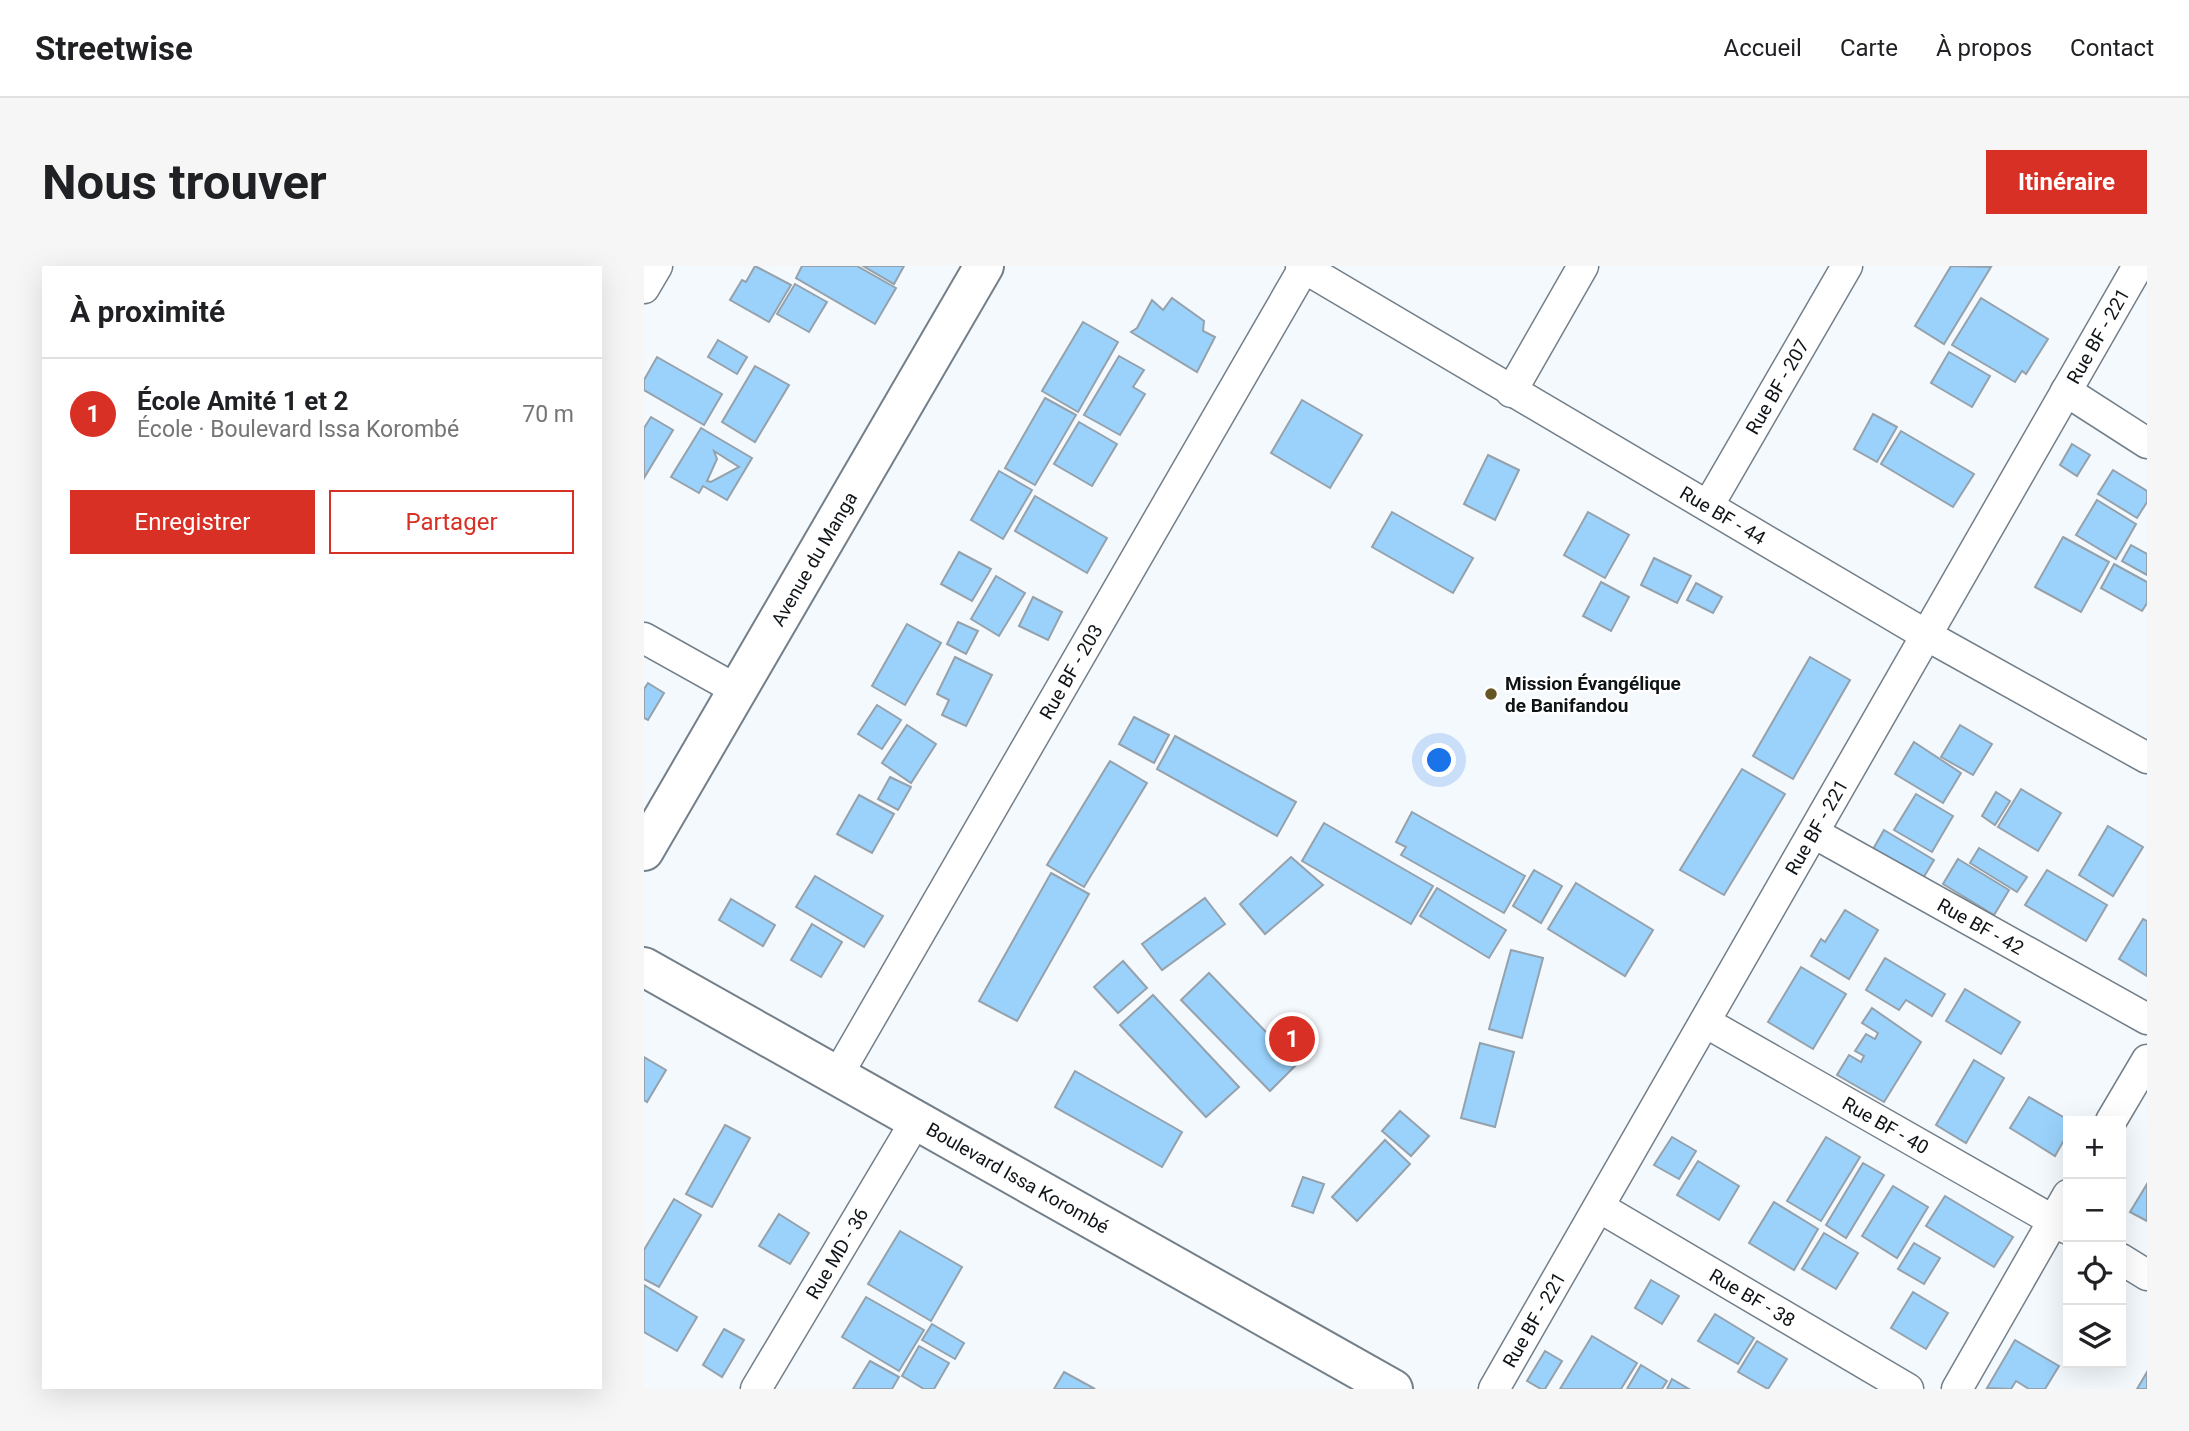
<!DOCTYPE html>
<html lang="fr">
<meta charset="utf-8">
<style>
:root{--surface:#fff;--page:#f6f6f6;--text:#202124;--muted:#757577;--line:#e0e0e0;--accent:#d93025}
body{margin:0;font-family:Roboto,sans-serif;background:var(--page);color:var(--text)}
.controls{position:absolute;right:21px;bottom:21px;display:grid;overflow:hidden;border-radius:0px;box-shadow:0 7px 28px #0002}
.controls button{width:63px;height:63px;display:grid;place-items:center;padding:0;border:0;border-bottom:2px solid var(--line);background:var(--surface);color:var(--text);font:35px sans-serif}
.you{position:absolute;left:796px;top:495px;width:24px;height:24px;margin:-18px;border:5px solid #fff;border-radius:50%;background:#1a73e8;box-shadow:0 0 0 10px #1a73e833}
.badge{display:grid;place-items:center;width:46px;height:46px;border-radius:50%;background:var(--accent);color:#fff;font-size:23px;font-weight:700}
.pin{position:absolute;translate:-50% -50%;border:4px solid #fff;box-shadow:0 2px 7px #0006}
.list{margin:0;padding:0;list-style:none}
h2{display:flex;justify-content:space-between;align-items:center;height:91px;margin:0;padding:0 28px;font-size:30px}
h2 small{font-size:23px;font-weight:400;color:var(--muted)}
.list li{display:grid;grid-template-columns:46px 1fr auto;gap:21px;align-items:center;box-sizing:border-box;height:112px;padding:0 28px;border-top:2px solid var(--line)}
.list b{display:block;font-size:26px;white-space:nowrap}
.list p{margin:0;font-size:23px;white-space:nowrap;color:var(--muted)}
.list em{font-size:23px;font-style:normal;color:var(--muted)}
.actions{display:flex;gap:14px;padding:21px 28px}
.actions a{flex:1;padding:16px 0;border:2px solid var(--accent);border-radius:0px;text-align:center;font-size:24px;color:var(--accent)}
.actions .main{background:var(--accent);color:#fff}
.icon{flex:none;width:38px;height:38px;fill:none;stroke:currentColor;stroke-width:2;stroke-linecap:round;stroke-linejoin:round}
.map{position:relative;flex:none;width:1503px;height:1123px;overflow:hidden;border-radius:0px}
header{display:flex;align-items:center;gap:42px;box-sizing:border-box;height:98px;padding:0 35px;background:var(--surface);border-bottom:2px solid var(--line)}
header strong{font-size:33px}
nav{display:flex;gap:38px;margin-inline-start:auto;font-size:24px}
.intro{display:flex;align-items:center;justify-content:space-between;box-sizing:border-box;height:168px;padding:0 42px}
h1{margin:0;font-size:49px}
.button{padding:18px 32px;border-radius:0px;background:var(--accent);color:#fff;font-size:24px;font-weight:700}
main{display:flex;gap:42px;padding:0 42px}
aside{flex:1;background:var(--surface);border-radius:0px;box-shadow:0 7px 28px #0002}
.map>svg:first-child{display:block}
</style>
<header>
<strong>Streetwise</strong>
<nav><a>Accueil</a><a>Carte</a><a>À propos</a><a>Contact</a></nav>
</header>
<div class="intro"><h1>Nous trouver</h1><a class="button">Itinéraire</a></div>
<main>
<aside>
<h2>À proximité<small></small></h2>
<ul class="list">
<li><span class="badge">1</span><div><b>École Amité 1 et 2</b><p>École · Boulevard Issa Korombé</p></div><em>70 m</em></li>
</ul>
<div class="actions"><a class="main">Enregistrer</a><a>Partager</a></div>
</aside>
<div class="map">
<svg width="1503" height="1123" viewBox="0 0 1503 1123">
<rect width="100%" height="100%" fill="#f4f9fe"/>
<g fill="#9ad2fc" stroke="#95a1ab" stroke-width="2" fill-rule="evenodd">
<path d="M111 0 147 19 125 56 86 34 98 14 102 16Z"/>
<path d="M158 0H213L252 22 231 58 152 12Z"/>
<path d="M219 0H260L250 18Z"/>
<path d="M1307 0 1347 1 1300 78 1271 60Z"/>
<path d="M151 18 183 36 165 66 133 48Z"/>
<path d="M528 32 560 55 559 65 571 71 553 106 487 66 493 62 508 34 519 44Z"/>
<path d="M1337 32 1404 73 1382 108 1378 105 1371 116 1308 79Z"/>
<path d="M439 56 474 76 434 146 398 125Z"/>
<path d="M74 74 103 91 93 108 64 91Z"/>
<path d="M1305 86 1346 110 1328 141 1287 117Z"/>
<path d="M475 90 500 104 489 121 501 128 476 169 440 149Z"/>
<path d="M13 91 78 128 60 159 0 124V114Z"/>
<path d="M111 100 145 119 111 176 78 156Z"/>
<path d="M401 132 432 149 391 219 361 202Z"/>
<path d="M658 134 718 169 686 222 627 187Z"/>
<path d="M1229 148 1253 161 1233 196 1210 183Z"/>
<path d="M7 151 29 164 0 212V162Z"/>
<path d="M435 156 473 178 448 220 410 198Z"/>
<path d="M57 162 108 192 83 234 59 220 55 227 27 211ZM70 185 95 201 67 216 63 215 73 193Z"/>
<path d="M1257 165 1330 208 1309 241 1237 198Z"/>
<path d="M1428 178 1446 189 1433 210 1416 199Z"/>
<path d="M844 189 875 204 851 254 820 238Z"/>
<path d="M1469 204 1503 225V236L1493 252 1454 228Z"/>
<path d="M355 205 388 224 359 273 327 254Z"/>
<path d="M391 230 463 272 443 307 371 265Z"/>
<path d="M1453 234 1492 258 1472 293 1432 269Z"/>
<path d="M748 246 829 292 809 327 728 281Z"/>
<path d="M944 246 985 269 961 312 920 289Z"/>
<path d="M1419 271 1465 296 1437 346 1391 321Z"/>
<path d="M1487 279 1503 288V309L1478 295Z"/>
<path d="M315 286 347 303 328 335 297 318Z"/>
<path d="M1010 292 1047 310 1033 337 997 319Z"/>
<path d="M1470 298 1503 316V337L1498 345 1457 322Z"/>
<path d="M352 310 381 327 355 370 327 353Z"/>
<path d="M957 316 985 331 967 365 939 350Z"/>
<path d="M1052 317 1078 331 1069 347 1043 334Z"/>
<path d="M389 331 418 346 404 374 375 360Z"/>
<path d="M314 356 334 365 322 388 303 378Z"/>
<path d="M263 358 297 377 261 439 228 420Z"/>
<path d="M311 391 348 409 322 460 298 449 305 434 293 428Z"/>
<path d="M1166 391 1206 414 1149 513 1109 490Z"/>
<path d="M4 417 20 427 4 454 0 452V423Z"/>
<path d="M233 439 257 454 238 483 214 468Z"/>
<path d="M490 451 525 469 510 497 475 478Z"/>
<path d="M263 459 292 478 267 517 238 497Z"/>
<path d="M1316 459 1348 478 1329 509 1297 491Z"/>
<path d="M531 470 652 536 633 570 513 503Z"/>
<path d="M1270 476 1317 507 1299 537 1251 508Z"/>
<path d="M466 495 503 517 440 621 403 599Z"/>
<path d="M1098 503 1141 528 1080 629 1036 604Z"/>
<path d="M246 511 267 521 254 544 234 533Z"/>
<path d="M1377 523 1417 547 1394 585 1354 561Z"/>
<path d="M1352 526 1366 535 1351 559 1338 550Z"/>
<path d="M1272 528 1309 550 1288 586 1250 564Z"/>
<path d="M215 529 250 548 228 587 193 568Z"/>
<path d="M768 546 881 610 860 647 757 589 762 581 752 576Z"/>
<path d="M680 557 789 620 767 658 658 595Z"/>
<path d="M1464 560 1499 581 1469 630 1435 609Z"/>
<path d="M1240 564 1290 594 1278 614 1228 585Z"/>
<path d="M1335 582 1383 611 1373 626 1326 597Z"/>
<path d="M647 591 679 619 621 668 596 638Z"/>
<path d="M1314 593 1365 624 1350 649 1299 618Z"/>
<path d="M890 604 918 620 897 657 869 640Z"/>
<path d="M1403 604 1463 639 1442 675 1381 639Z"/>
<path d="M407 607 445 628 373 755 335 735Z"/>
<path d="M171 610 239 650 220 681 152 641Z"/>
<path d="M932 617 1009 664 981 710 904 663Z"/>
<path d="M793 622 862 664 845 692 776 650Z"/>
<path d="M561 632 581 658 518 704 498 678Z"/>
<path d="M87 633 131 659 119 680 75 654Z"/>
<path d="M1201 644 1234 664 1205 713 1167 690 1177 673 1181 676Z"/>
<path d="M1499 653 1503 655V710L1475 693Z"/>
<path d="M168 658 198 676 177 711 147 694Z"/>
<path d="M867 684 899 692 878 772 845 763Z"/>
<path d="M1241 692 1301 728 1288 750 1262 734 1255 744 1222 724Z"/>
<path d="M479 695 503 722 474 747 450 721Z"/>
<path d="M1157 701 1202 728 1169 783 1124 756Z"/>
<path d="M565 707 653 798 626 825 537 734Z"/>
<path d="M1321 723 1376 756 1357 788 1302 755Z"/>
<path d="M509 729 595 821 562 851 476 759Z"/>
<path d="M1228 742 1277 776 1240 836 1193 809 1205 789 1217 796 1220 790 1211 785 1222 768 1231 773 1234 767 1218 757Z"/>
<path d="M836 777 870 786 851 861 817 852Z"/>
<path d="M0 791 22 804 3 836 0 834Z"/>
<path d="M1330 794 1360 812 1322 877 1292 859Z"/>
<path d="M431 805 538 866 518 901 411 841Z"/>
<path d="M1385 831 1426 855 1424 867 1411 890 1366 862Z"/>
<path d="M756 845 785 870 767 890 738 865Z"/>
<path d="M81 859 106 872 68 941 42 928Z"/>
<path d="M1028 871 1052 885 1035 913 1010 899Z"/>
<path d="M1182 871 1216 891 1177 955 1143 935Z"/>
<path d="M741 874 766 898 713 955 688 931Z"/>
<path d="M1054 895 1095 920 1075 954 1033 929Z"/>
<path d="M1219 897 1240 909 1202 972 1182 959Z"/>
<path d="M659 911 680 918 669 947 648 940Z"/>
<path d="M1503 918V955L1486 946Z"/>
<path d="M1249 920 1284 941 1253 992 1218 970Z"/>
<path d="M1301 930 1369 971 1350 1001 1282 960Z"/>
<path d="M30 933 57 949 15 1021 0 1013V984Z"/>
<path d="M1130 936 1174 963 1150 1004 1105 977Z"/>
<path d="M135 948 165 967 146 998 115 980Z"/>
<path d="M256 965 318 1001 287 1055 224 1018Z"/>
<path d="M1180 967 1214 987 1192 1023 1158 1003Z"/>
<path d="M1270 977 1296 992 1280 1018 1254 1003Z"/>
<path d="M1007 1014 1035 1030 1018 1058 991 1042Z"/>
<path d="M0 1019 53 1051 33 1085 0 1066Z"/>
<path d="M1269 1026 1304 1047 1282 1083 1247 1062Z"/>
<path d="M222 1031 280 1064 255 1105 198 1071Z"/>
<path d="M1071 1048 1110 1072 1094 1098 1054 1075Z"/>
<path d="M288 1058 320 1077 311 1093 278 1074Z"/>
<path d="M80 1063 100 1074 78 1111 59 1099Z"/>
<path d="M948 1070 993 1097 977 1123H916Z"/>
<path d="M1371 1074 1415 1100 1401 1123H1385L1372 1115 1367 1123 1343 1122Z"/>
<path d="M1113 1075 1143 1093 1124 1123 1094 1106Z"/>
<path d="M275 1080 305 1097 290 1123H280L258 1110Z"/>
<path d="M901 1085 918 1095 901 1123H897L883 1115Z"/>
<path d="M226 1095 255 1111 248 1123H209Z"/>
<path d="M997 1099 1023 1115 1018 1123H983Z"/>
<path d="M420 1106 451 1123H410Z"/>
<path d="M1503 1106V1123H1493Z"/>
<path d="M1028 1113 1045 1123H1023Z"/>
</g>
<g fill="none" stroke-linecap="round" stroke-linejoin="round">
<defs>
<g id="minor">
<path id="s1" d="M657 0 1282 369 1503 492"/>
<path d="M0 22 13 0"/>
<path d="M1422 125 1503 177"/>
<path d="M867 126 939 0"/>
<path id="s2" d="M1064 240 1203 0"/>
<path d="M0 372 93 424"/>
<path id="s3" d="M1170 567 1503 753"/>
<path id="s4" d="M1061 756 1424 963"/>
<path id="s5" d="M193 810 661 0"/>
<path d="M1467 855 1503 794"/>
<path id="s6" d="M955 941 1264 1123"/>
<path d="M1477 993 1503 1009"/>
<path id="s7" d="M112 1123 273 853"/>
<path id="s8" d="M850 1123 1494 0"/>
<path d="M1313 1123 1424 929"/>
</g>
<g id="tertiary">
<path id="s9" d="M0 585 340 0"/>
<path id="s10" d="M0 701 749 1123"/>
</g>
</defs>
<use href="#minor" stroke="#737f89" stroke-width="33"/>
<use href="#tertiary" stroke="#737f89" stroke-width="42"/>
<use href="#minor" stroke="#fff" stroke-width="30"/>
<use href="#tertiary" stroke="#fff" stroke-width="38"/>
</g>
<circle fill="#655623" stroke="#fff" stroke-width="2.5" cx="847" cy="428" r="7"/>
<g text-anchor="middle" dominant-baseline="central" stroke-width="5" stroke-linejoin="round" paint-order="stroke">
<g font-size="19" fill="#0f1417" stroke="#fff">
<text stroke="none"><textPath href="#s8" startOffset="1214">Rue BF - 221</textPath></text>
<text stroke="none"><textPath href="#s2" startOffset="138">Rue BF - 207</textPath></text>
<text stroke="none"><textPath href="#s1" startOffset="490">Rue BF - 44</textPath></text>
<text stroke="none"><textPath href="#s9" startOffset="338">Avenue du Manga</textPath></text>
<text stroke="none"><textPath href="#s5" startOffset="467">Rue BF - 203</textPath></text>
<text stroke="none"><textPath href="#s8" startOffset="648">Rue BF - 221</textPath></text>
<text stroke="none"><textPath href="#s3" startOffset="191">Rue BF - 42</textPath></text>
<text stroke="none"><textPath href="#s4" startOffset="208">Rue BF - 40</textPath></text>
<text stroke="none"><textPath href="#s10" startOffset="429">Boulevard Issa Korombé</textPath></text>
<text stroke="none"><textPath href="#s7" startOffset="158">Rue MD - 36</textPath></text>
<text stroke="none"><textPath href="#s6" startOffset="178">Rue BF - 38</textPath></text>
<text stroke="none"><textPath href="#s8" startOffset="80">Rue BF - 221</textPath></text>
</g>
<g font-size="19" font-weight="bold" fill="#0f1417" stroke="#fff" text-anchor="start">
<text x="861" y="417">Mission Évangélique<tspan x="861" dy="22">de Banifandou</tspan></text>
</g>
</g>
</svg>
<div class="controls">
<button>+</button>
<button>−</button>
<button><svg class="icon" aria-label="locate" viewBox="0 0 24 24"><circle cx="12" cy="12" r="6"/><path d="M12 2v4M12 18v4M2 12h4M18 12h4"/></svg></button>
<button><svg class="icon" aria-label="layers" viewBox="0 0 24 24"><path d="M12 4l9 5-9 5-9-5zM3 14l9 5 9-5"/></svg></button>
</div>
<div class="you"></div>
<div class="pin badge" style="left:648px;top:773px">1</div>
</div>
</main>
